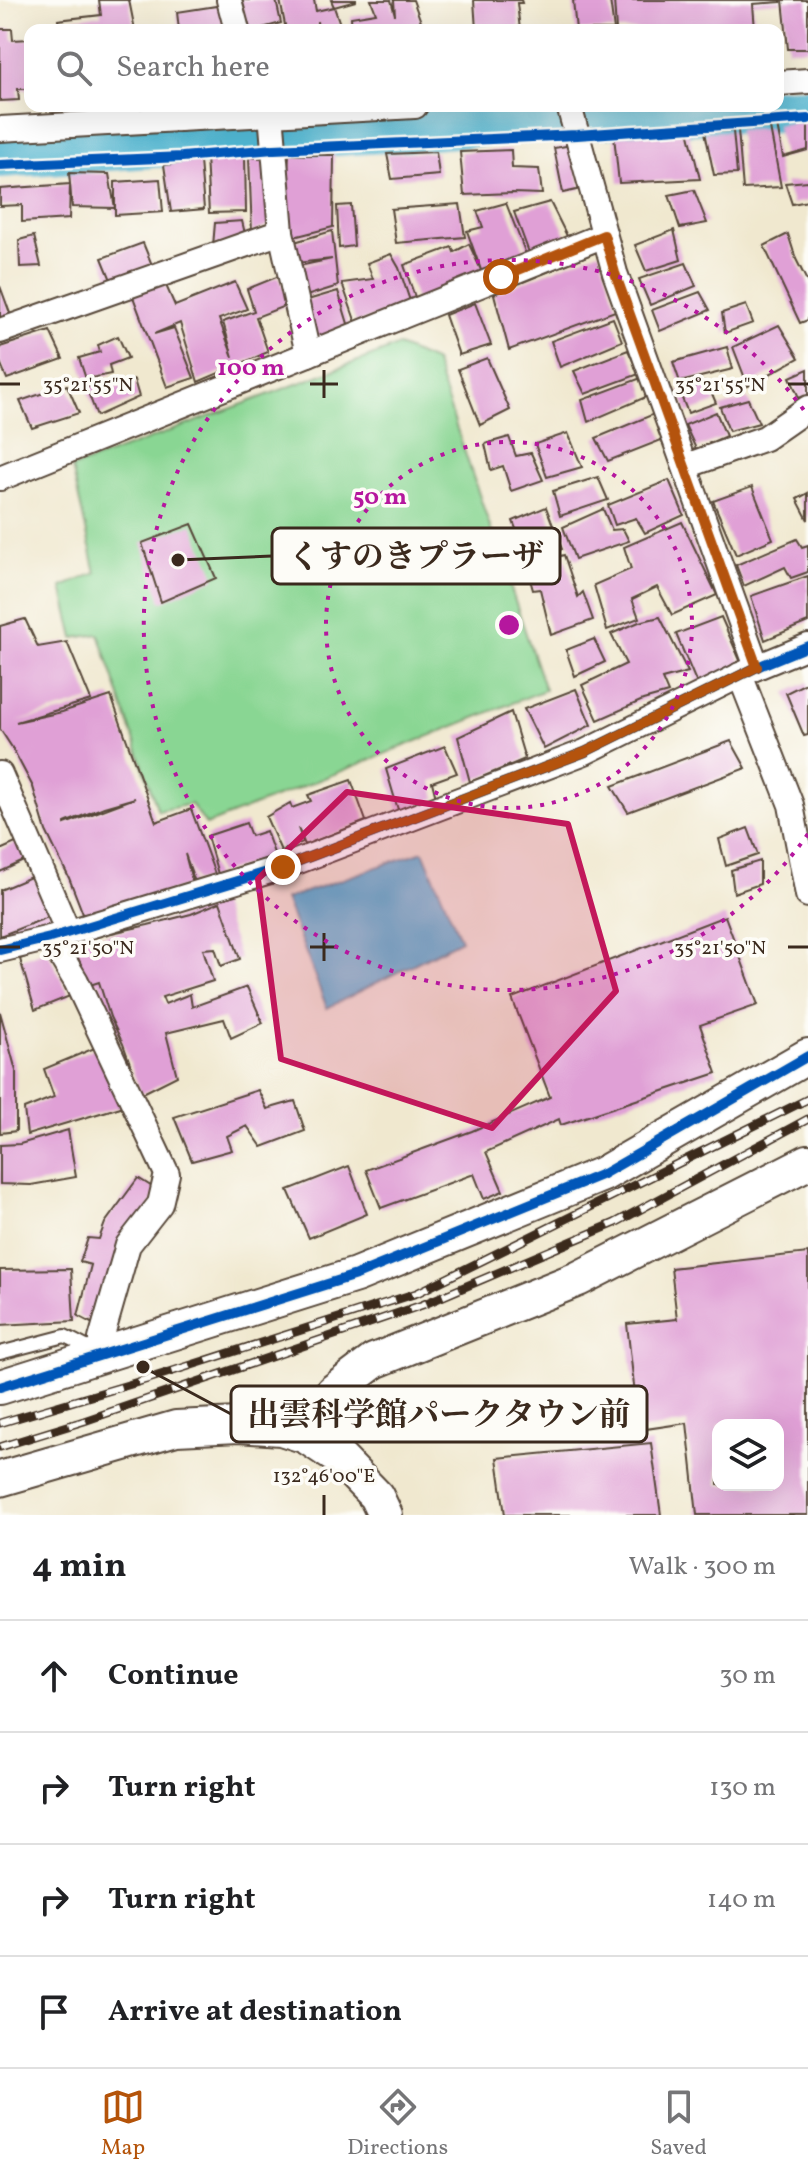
<!DOCTYPE html>
<meta charset="utf-8">
<style>
:root{--surface:#fff;--page:#f6f6f6;--text:#202124;--muted:#757577;--line:#e0e0e0;--accent:#b45309}
body{margin:0;font-family:Vollkorn,"Noto Serif JP",serif;background:var(--page);color:var(--text)}
.controls{position:absolute;right:24px;bottom:24px;display:grid;overflow:hidden;border-radius:16px;box-shadow:0 8px 32px #0002}
.controls button{width:72px;height:72px;display:grid;place-items:center;padding:0;border:0;border-bottom:2px solid var(--line);background:var(--surface);color:var(--text);font:40px sans-serif}
.stop{position:absolute;width:24px;height:24px;margin:-18px;border:6px solid #b45309;border-radius:50%;background:#fff}
.stop.end{background:#b45309;border-color:#fff;box-shadow:0 2px 8px #0008}
.list{margin:0;padding:0;list-style:none}
h2{display:flex;justify-content:space-between;align-items:center;height:104px;margin:0;padding:0 32px;font-size:34px}
h2 small{font-size:26px;font-weight:400;color:var(--muted)}
.list li{display:grid;grid-template-columns:52px 1fr auto;gap:24px;align-items:center;box-sizing:border-box;height:112px;padding:0 32px;border-top:2px solid var(--line)}
.list b{display:block;font-size:30px;white-space:nowrap}
.list em{font-size:26px;font-style:normal;color:var(--muted)}
.icon{flex:none;width:44px;height:44px;fill:none;stroke:currentColor;stroke-width:2;stroke-linecap:round;stroke-linejoin:round}
.map{position:relative;flex:none;width:808px;height:1515px;overflow:hidden}
.search{position:absolute;background:var(--surface);box-shadow:0 8px 32px #0002;left:24px;right:24px;top:24px;height:88px;display:flex;align-items:center;gap:20px;box-sizing:border-box;padding:0 28px;border-radius:16px;color:var(--muted);font-size:30px}
.sheet{height:552px;background:var(--surface)}
nav{display:flex;justify-content:space-around;align-items:center;box-sizing:border-box;height:112px;border-top:2px solid var(--line);background:var(--surface);font-size:22px;color:var(--muted)}
nav a{display:grid;justify-items:center;gap:4px}
nav .on{color:var(--accent)}
.map>svg:first-child{display:block}
</style>
<div class="map">
<svg width="808" height="1515" viewBox="0 0 808 1515">
<rect width="100%" height="100%" fill="#fdfcf7"/>
<filter id="ink" filterUnits="userSpaceOnUse"><feTurbulence type="fractalNoise" baseFrequency=".0125" numOctaves="2"/><feDisplacementMap in="SourceGraphic" scale="16" xChannelSelector="R" yChannelSelector="G"/><feConvolveMatrix kernelMatrix="1 2 1 2 8 2 1 2 1" color-interpolation-filters="sRGB"/></filter>
<filter id="wash" filterUnits="userSpaceOnUse"><feTurbulence type="fractalNoise" baseFrequency=".006" numOctaves="4" result="noise"/><feDisplacementMap in="SourceGraphic" scale="32" xChannelSelector="R" yChannelSelector="G"/><feGaussianBlur stdDeviation="1.8" result="paint"/><feColorMatrix in="noise" values="0 0 0 0 0 0 0 0 0 0 0 0 0 0 0 0 0 1.4 0 .05"/><feComposite in="paint" operator="in"/></filter>
<g filter="url(#wash)">
<rect width="100%" height="100%" fill="#f0e8cf"/>
<path fill="#89d693" stroke="#628058" stroke-width="2" d="M398 346 434 361 545 690 206 825 191 804 158 811 99 634 74 638 62 587 96 573 72 468Z"/>
<path fill="#50b4cf" stroke="#466f76" stroke-width="2" d="M423 851 461 940 327 1008 285 899Z"/>
<g fill="none" stroke-linecap="round" stroke-linejoin="round">
<path stroke="#50b4cf" stroke-width="44" d="M0 156 597 117 808 109"/>
</g>
<g id="blocks">
<g fill="#e0a0d6" fill-rule="evenodd">
<path d="M99 0H129L135 30H59L58 20 101 15Z"/>
<path d="M239 0H276L281 23 255 30H247Z"/>
<path d="M280 0H314L316 11 334 7 342 30H318L317 21V30H286Z"/>
<path d="M331 0H356V1L334 7Z"/>
<path d="M371 0H391L395 15 394 0H413L424 30H352L351 17 376 13Z"/>
<path d="M474 0H521L522 3H517L520 30H476Z"/>
<path d="M573 0H610L614 30H576Z"/>
<path d="M614 0H781V2L753 4 755 30H616Z"/>
<path d="M783 0H808V49H788Z"/>
<path d="M223 5 229 30H179L177 12Z"/>
<path d="M454 26 455 30H434V28Z"/>
<path d="M0 29H12L13 40 30 39V89H18L19 100 0 101Z"/>
<path d="M808 121V150L783 157 777 125Z"/>
<path d="M770 128 781 187 743 189 738 130Z"/>
<path d="M688 130 700 179 619 183 614 136Z"/>
<path d="M733 131 737 174 714 175 705 132Z"/>
<path d="M572 145 581 189 563 193 554 148Z"/>
<path d="M511 150 512 168 539 169 542 194 512 193 464 195 460 152Z"/>
<path d="M436 152 439 175 392 179 387 154Z"/>
<path d="M206 155 245 156 246 212 209 213Z"/>
<path d="M289 155H334L333 227 290 238 286 202Z"/>
<path d="M249 157 266 159 270 224 252 233Z"/>
<path d="M200 161 204 209 171 212 164 165Z"/>
<path d="M69 173 109 174 115 208V182L160 179 163 212 115 215V208L72 207 70 184 69 219 22 222V205L0 206V189L70 184Z"/>
<path d="M808 181V201L792 204 785 183Z"/>
<path d="M694 190 707 223 680 228 669 195Z"/>
<path d="M550 202 569 240 531 258 514 212Z"/>
<path d="M506 203 527 257 417 303 404 265 452 247 454 252 469 244 481 270 467 231 483 227 477 211Z"/>
<path d="M460 204 465 237 396 243 391 209Z"/>
<path d="M351 205 354 246 339 248 337 206Z"/>
<path d="M242 221 246 238 213 246 215 223Z"/>
<path d="M674 230 681 260 646 271 635 245Z"/>
<path d="M332 231 338 286 303 297 299 266 332 259 296 263 291 243Z"/>
<path d="M788 234 796 259 808 283V320L800 323 764 246Z"/>
<path d="M34 236 41 266 20 267 19 240Z"/>
<path d="M143 243 152 265 111 280 102 258Z"/>
<path d="M599 251 618 310 509 350 494 294Z"/>
<path d="M391 254 399 268 411 304 356 323 342 283 373 279 367 263Z"/>
<path d="M686 263 696 286 650 305 639 279Z"/>
<path d="M279 276 290 304 256 317 268 352 198 382 180 323 154 334 174 328 194 378 167 387 132 294 165 283 175 306 235 282 247 309 219 319 233 357 223 322 254 311 247 289Z"/>
<path d="M0 286 11 316 0 319Z"/>
<path d="M338 291 349 327 312 342 301 302Z"/>
<path d="M700 292 710 310 660 331 652 310Z"/>
<path d="M475 303 491 345 459 355 445 315Z"/>
<path d="M746 305 753 323 725 333 722 313Z"/>
<path d="M613 318 622 341 560 367 551 341Z"/>
<path d="M779 325 799 358 748 386 733 347Z"/>
<path d="M50 331 63 359 7 379 0 362V347Z"/>
<path d="M118 336 128 358 109 365 111 374 86 379 79 358 100 352 98 345Z"/>
<path d="M727 347 733 369 680 382 673 362Z"/>
<path d="M628 350 639 374 585 394 574 371Z"/>
<path d="M487 358 510 410 480 425 458 369Z"/>
<path d="M808 369V395L800 400 790 377Z"/>
<path d="M641 378 646 397 588 422 582 400Z"/>
<path d="M134 380 139 397 97 416 86 387 112 381 117 388Z"/>
<path d="M707 382 716 403 688 413 679 391Z"/>
<path d="M67 385 79 413 32 428 20 401Z"/>
<path d="M748 399 759 423 729 431 720 407Z"/>
<path d="M716 412 726 436 696 449 685 425Z"/>
<path d="M654 414 664 439 608 461 596 438Z"/>
<path d="M568 433 582 467 547 477 535 444Z"/>
<path d="M509 437 516 456 531 453 543 480 511 491 503 466 491 470 485 444Z"/>
<path d="M598 477 608 500 560 516 553 491Z"/>
<path d="M669 480 684 515 645 533 636 518 615 525 608 505Z"/>
<path d="M752 487 773 539 736 555 713 501Z"/>
<path d="M808 493V520L797 499Z"/>
<path d="M546 507 562 549 528 560 513 521Z"/>
<path d="M603 509 612 530 623 529 629 541 575 559 563 527Z"/>
<path d="M682 522 717 595 672 615 657 587 632 599 639 618 607 630 594 585 631 569 624 547Z"/>
<path d="M192 524 216 578 161 602 142 543Z"/>
<path d="M797 539 802 547 808 545V572L791 578 785 567 744 586 736 565Z"/>
<path d="M564 555 578 597 583 592 593 620 551 635 540 589 533 590 526 565Z"/>
<path d="M808 576V622L765 640 751 596Z"/>
<path d="M660 617 688 672 662 679 668 693 643 700 598 720 582 685 626 664 611 634 639 622Z"/>
<path d="M721 617 743 667 697 684 676 634Z"/>
<path d="M25 619 38 647 67 642 91 700 16 722 62 712 111 696 156 822 191 809 216 877 195 882 185 854 193 884 85 919 69 878 46 831 33 787 13 749 0 729V626ZM135 798 65 824V823L104 807Z"/>
<path d="M594 639 605 662 575 676 566 650Z"/>
<path d="M808 682V735L804 736 786 693Z"/>
<path d="M576 689 591 725 544 749 524 709Z"/>
<path d="M511 712 525 759 470 782 458 737Z"/>
<path d="M731 741 746 768 628 812 612 786Z"/>
<path d="M445 746 457 773 432 782 436 798 399 813 386 769Z"/>
<path d="M351 780 366 821 305 845 298 828 303 842 281 851 266 817 290 803 292 808 311 801 308 795Z"/>
<path d="M246 823 251 836 266 831 275 856 218 874 207 836Z"/>
<path d="M748 828 758 855 726 866 719 839Z"/>
<path d="M20 841 28 859 0 872V850Z"/>
<path d="M760 861V884L734 893 731 870Z"/>
<path d="M33 876 51 916 0 936V890Z"/>
<path d="M220 902 240 959 221 966 215 948 203 949 213 981 162 997 165 1004 190 994 192 1007 247 987 263 1023 231 1038 224 1019 166 1033 177 1076 141 1094 123 1044 110 1017 99 982 90 985 71 942 148 925 191 914Z"/>
<path d="M725 916 758 1005 700 1025 717 1073 561 1125 559 1119 486 1152 503 1191 484 1199 474 1174 381 1208 366 1170 472 1131 550 1097 512 998Z"/>
<path d="M47 950 70 996 35 1010 20 959Z"/>
<path d="M0 1012 16 1071V1131L0 1133Z"/>
<path d="M97 1047 124 1106 27 1135 24 1109 54 1097 44 1069Z"/>
<path d="M258 1090 267 1109 295 1101 305 1131 262 1147 247 1126 227 1136 232 1150 192 1161 174 1117Z"/>
<path d="M68 1130 76 1177 31 1185 0 1184V1145L20 1144Z"/>
<path d="M349 1166 367 1214 309 1238 288 1190Z"/>
<path d="M138 1178 157 1190 97 1326 78 1316 91 1265 80 1262 88 1238 99 1239 105 1223Z"/>
<path d="M808 1253V1515H697L687 1423 639 1430 627 1324 677 1319 671 1268ZM718 1425H778V1485H718Z"/>
<path d="M71 1269 74 1321 0 1325V1270Z"/>
<path d="M651 1443 661 1515H505L497 1458Z"/>
</g>
</g>
</g>
<g filter="url(#ink)">
<use href="#blocks" fill-opacity="0" stroke="#564639" stroke-width="2"/>
<g fill="none" stroke-linecap="round" stroke-linejoin="round">
<defs>
<path id="lane" d="M0 1353 65 1336 94 1351"/>
<g id="street">
<path d="M229 0 237 30"/>
<path d="M778 83 808 81"/>
<path d="M569 106 615 273 757 667"/>
<path d="M271 113 281 232 308 354"/>
<path d="M0 129 415 106"/>
<path d="M0 331 281 232"/>
<path d="M686 466 765 438 808 408"/>
<path d="M0 478 604 235"/>
<path d="M740 675 791 805 808 895"/>
<path d="M0 774 68 932"/>
<path d="M50 938 76 981 167 1174 160 1204 128 1245 101 1339 104 1356"/>
<path d="M0 950 50 938 283 867 585 752 757 667 808 646"/>
</g>
<g id="secondary">
<path d="M0 1387 356 1275 603 1174 808 1056"/>
<path d="M306 1436 333 1392 374 1361 578 1279 808 1162"/>
<path d="M0 1479 176 1428 239 1425 281 1428 306 1436 339 1458 376 1496 385 1515"/>
</g>
</defs>
<use href="#lane" stroke="#564639" stroke-width="16"/>
<use href="#street" stroke="#564639" stroke-width="28"/>
<use href="#secondary" stroke="#564639" stroke-width="38"/>
<use href="#lane" stroke="#fff" stroke-width="12"/>
<use href="#street" stroke="#fff" stroke-width="24"/>
<use href="#secondary" stroke="#fff" stroke-width="34"/>
<defs>
<g id="rail">
<path d="M0 1423 148 1379 417 1293 808 1099"/>
<path d="M0 1447 84 1421 422 1305 615 1223 808 1119"/>
</g>
</defs>
<use href="#rail" stroke="#3b2a1e" stroke-width="9"/>
<use href="#rail" stroke="#fdfcf7" stroke-width="6" stroke-dasharray="18" stroke-linecap="butt"/>
<defs>
<g id="cycleway">
<path d="M0 165 182 157 274 149 577 135 808 119"/>
<path d="M0 950 50 938 283 867 585 752 757 667 808 646"/>
<path d="M0 1387 356 1275 603 1174 808 1056"/>
</g>
</defs>
<use href="#cycleway" stroke="#fdfcf7" stroke-width="15"/>
<use href="#cycleway" stroke="#0057b8" stroke-width="10"/>
</g>
</g>
<g fill="none" stroke-linecap="round" stroke-linejoin="round" filter="url(#ink)">
<path stroke="#b45309" stroke-width="10" d="M283 867 585 752 757 667 615 273 604 235 501 277"/>
</g>
<path fill="#c2185b" fill-opacity="0.2" stroke="#c2185b" stroke-width="6" stroke-linejoin="round" d="M347 792 568 824 616 991 492 1128 281 1059 258 879Z"/>
<path fill="none" stroke="#3b2a1e" stroke-width="3" d="M324 370V398M0 384H20M310 384H338M788 384H808M324 933V961M0 947H20M310 947H338M788 947H808M324 1495V1515"/>
<g fill="none" stroke="#b5179e" stroke-width="4" stroke-dasharray="4 8">
<circle cx="509" cy="625" r="183"/>
<path d="M808 834A365 365 0 1 1 808 416"/>
</g>
<g font-size="20" text-anchor="middle" fill="#3b2a1e" stroke="#fdfcf7" stroke-width="7" stroke-linejoin="round" paint-order="stroke">
<text x="88" y="391">35°21'55"N</text>
<text x="720" y="391">35°21'55"N</text>
<text x="88" y="954">35°21'50"N</text>
<text x="720" y="954">35°21'50"N</text>
<text x="324" y="1482">132°46'00"E</text>
</g>
<circle cx="509" cy="625" r="12" fill="#b5179e" stroke="#fdfcf7" stroke-width="4"/>
<g font-size="24" text-anchor="middle" font-weight="bold" fill="#b5179e" stroke="#fdfcf7" stroke-width="7" stroke-linejoin="round" paint-order="stroke">
<text x="251" y="375">100 m</text>
<text x="380" y="504">50 m</text>
</g>
<path fill="none" stroke="#3b2a1e" stroke-width="3" d="M178 560L272 556M143 1367L231 1414"/>
<g fill="#3b2a1e" stroke="#fdfcf7" stroke-width="3">
<circle cx="178" cy="560" r="8"/>
<circle cx="143" cy="1367" r="8"/>
</g>
<g fill="#fdfcf7" stroke="#3b2a1e" stroke-width="3">
<rect x="272" y="528" width="288" height="56" rx="8"/>
<rect x="231" y="1386" width="416" height="56" rx="8"/>
</g>
<g font-size="32" text-anchor="middle" font-weight="bold" fill="#3b2a1e">
<text x="416" y="567">くすのきプラーザ</text>
<text x="439" y="1425">出雲科学館パークタウン前</text>
</g>
</svg>
<div class="controls">
<button><svg class="icon" aria-label="layers" viewBox="0 0 24 24"><path d="M12 4l9 5-9 5-9-5zM3 14l9 5 9-5"/></svg></button>
</div>
<div class="stop" style="left:501px;top:277px"></div>
<div class="stop end" style="left:283px;top:867px"></div>
<div class="search"><svg class="icon" aria-label="search" viewBox="0 0 24 24"><circle cx="10" cy="10" r="6"/><path d="M15 15l6 6"/></svg>Search here</div>
</div>
<section class="sheet">
<h2>4 min<small>Walk · 300 m</small></h2>
<ul class="list">
<li><svg class="icon" aria-label="ahead" viewBox="0 0 24 24"><path d="M12 20V5M6 11l6-6 6 6"/></svg><div><b>Continue</b></div><em>30 m</em></li>
<li><svg class="icon" aria-label="right" viewBox="0 0 24 24"><path d="M7 20v-9h11M14 6l5 5-5 5"/></svg><div><b>Turn right</b></div><em>130 m</em></li>
<li><svg class="icon" aria-label="right" viewBox="0 0 24 24"><path d="M7 20v-9h11M14 6l5 5-5 5"/></svg><div><b>Turn right</b></div><em>140 m</em></li>
<li><svg class="icon" aria-label="arrive" viewBox="0 0 24 24"><path d="M6 21V4h12l-3 4 3 4H6"/></svg><div><b>Arrive at destination</b></div></li>
</ul>
</section>
<nav>
<a class="on"><svg class="icon" aria-label="map" viewBox="0 0 24 24"><path d="M3 6l6-2 6 2 6-2v14l-6 2-6-2-6 2zM9 4v14M15 6v14"/></svg>Map</a>
<a><svg class="icon" aria-label="directions" viewBox="0 0 24 24"><path d="M12 3l9 9-9 9-9-9zM9 14v-3h6M13 9l2 2-2 2"/></svg>Directions</a>
<a><svg class="icon" aria-label="saved" viewBox="0 0 24 24"><path d="M7 4h10v16l-5-4-5 4z"/></svg>Saved</a>
</nav>
